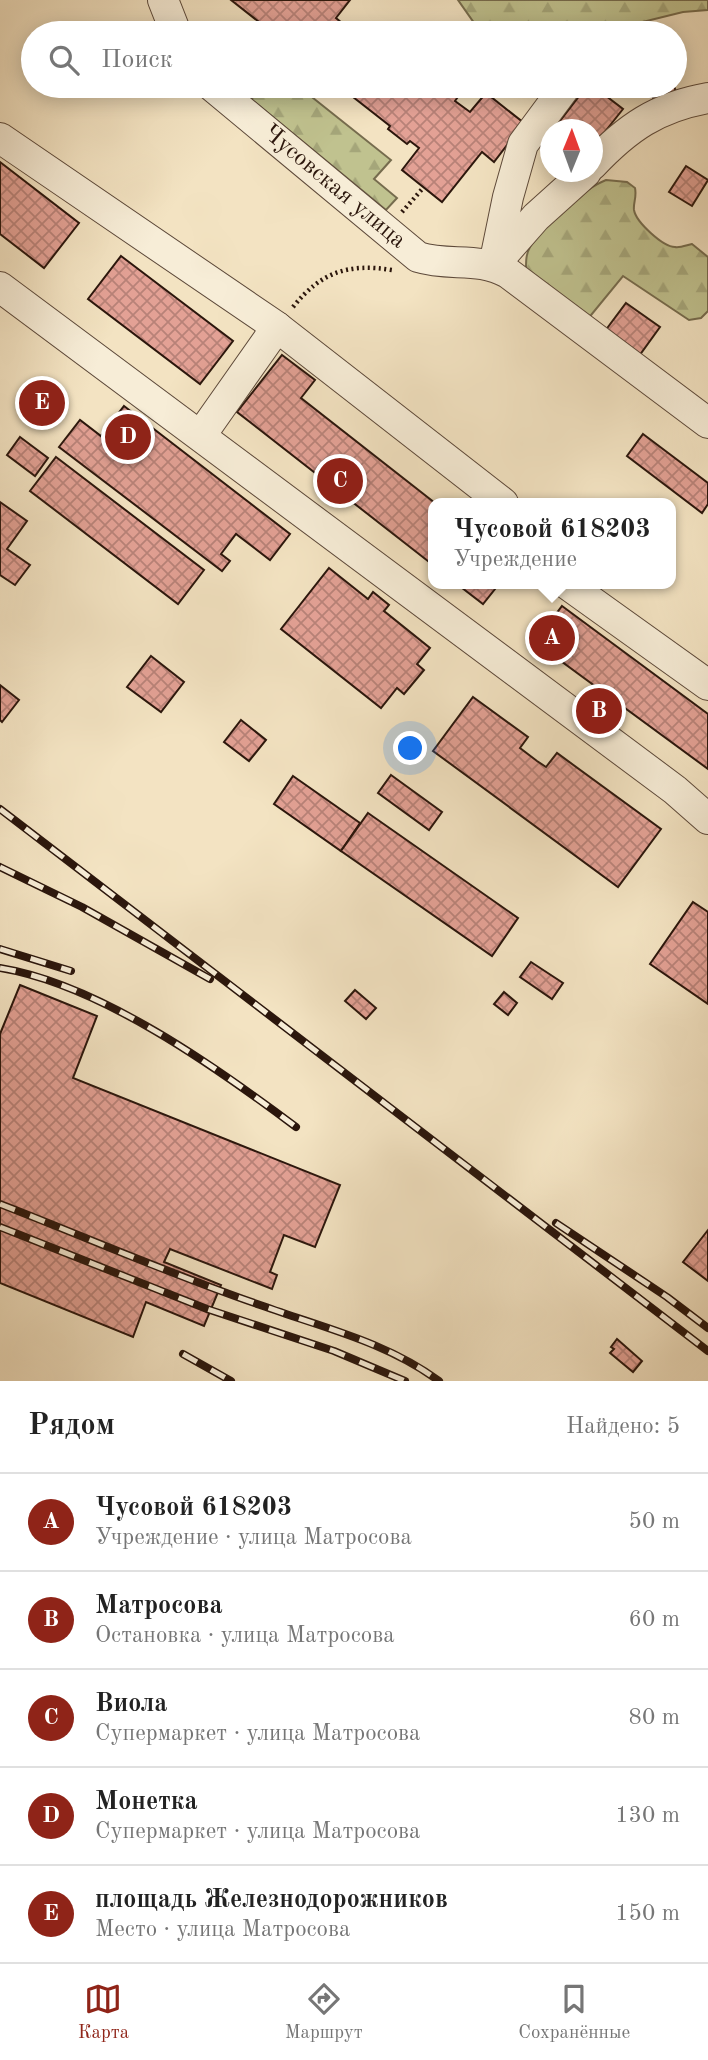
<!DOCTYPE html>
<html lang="ru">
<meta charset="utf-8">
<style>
:root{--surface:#fff;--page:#f6f6f6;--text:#222;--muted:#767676;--line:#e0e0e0;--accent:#8f2418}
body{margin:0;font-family:"Old Standard TT",serif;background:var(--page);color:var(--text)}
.compass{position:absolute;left:540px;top:119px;width:63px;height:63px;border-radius:50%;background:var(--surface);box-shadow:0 4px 18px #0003;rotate:1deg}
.you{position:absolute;left:411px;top:749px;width:24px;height:24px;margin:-18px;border:5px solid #fff;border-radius:50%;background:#1a73e8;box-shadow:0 0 0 10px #1a73e833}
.badge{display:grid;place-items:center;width:46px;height:46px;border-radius:50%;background:var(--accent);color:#fff;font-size:23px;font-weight:700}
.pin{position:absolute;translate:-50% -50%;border:4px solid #fff;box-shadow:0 2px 7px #0006}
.popup{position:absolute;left:428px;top:498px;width:248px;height:91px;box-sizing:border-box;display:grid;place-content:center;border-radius:14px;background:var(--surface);filter:drop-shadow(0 2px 5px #0005);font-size:23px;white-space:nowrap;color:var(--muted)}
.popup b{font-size:26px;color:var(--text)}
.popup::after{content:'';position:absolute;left:50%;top:100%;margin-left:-14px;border:14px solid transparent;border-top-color:var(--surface)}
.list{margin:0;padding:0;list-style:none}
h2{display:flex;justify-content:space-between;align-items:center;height:91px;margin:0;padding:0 28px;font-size:30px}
h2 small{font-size:23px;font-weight:400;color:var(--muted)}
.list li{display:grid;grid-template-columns:46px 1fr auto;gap:21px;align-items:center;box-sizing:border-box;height:98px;padding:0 28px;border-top:2px solid var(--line)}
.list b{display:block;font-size:26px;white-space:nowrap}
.list p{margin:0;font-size:23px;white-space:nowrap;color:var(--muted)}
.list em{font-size:23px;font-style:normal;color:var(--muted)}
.icon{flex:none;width:38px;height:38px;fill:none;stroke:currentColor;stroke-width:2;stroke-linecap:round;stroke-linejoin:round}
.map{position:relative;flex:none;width:708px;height:1381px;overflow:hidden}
.search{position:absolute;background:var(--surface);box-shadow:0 4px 18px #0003;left:21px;right:21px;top:21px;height:77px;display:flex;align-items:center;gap:18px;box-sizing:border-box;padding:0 24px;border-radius:38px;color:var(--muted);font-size:26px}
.sheet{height:581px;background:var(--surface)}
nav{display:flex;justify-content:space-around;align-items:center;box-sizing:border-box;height:98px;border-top:2px solid var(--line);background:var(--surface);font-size:19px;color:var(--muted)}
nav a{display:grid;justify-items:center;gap:4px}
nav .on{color:var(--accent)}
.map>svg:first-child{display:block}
</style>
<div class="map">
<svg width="708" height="1381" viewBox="0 0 708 1381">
<defs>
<pattern id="forest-firs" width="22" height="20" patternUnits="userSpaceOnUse" patternTransform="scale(1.75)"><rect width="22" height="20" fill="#c0c28f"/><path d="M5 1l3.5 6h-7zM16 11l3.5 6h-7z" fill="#a5a67a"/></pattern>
<pattern id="building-cross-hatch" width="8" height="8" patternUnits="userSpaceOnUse" patternTransform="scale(1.75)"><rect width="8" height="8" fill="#e3a195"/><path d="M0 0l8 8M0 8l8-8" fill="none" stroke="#b88278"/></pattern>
</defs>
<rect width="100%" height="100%" fill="#f3e3c2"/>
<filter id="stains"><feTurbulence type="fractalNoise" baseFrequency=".00286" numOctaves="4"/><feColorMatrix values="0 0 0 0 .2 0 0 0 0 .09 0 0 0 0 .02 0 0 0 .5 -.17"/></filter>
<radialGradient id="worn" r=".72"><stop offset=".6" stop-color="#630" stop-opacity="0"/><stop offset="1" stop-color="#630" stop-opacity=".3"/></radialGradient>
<g fill="url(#forest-firs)" stroke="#766c4e" stroke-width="2">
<path d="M458 0H708V10L683 12 598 33H515L477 27Z"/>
<path d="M256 86H298L391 160 374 179 397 198 386 210 252 100Z"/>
<path d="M606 180 627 182 635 188C637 197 633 203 634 210 636 222 663 247 675 247 680 248 687 245 692 244L708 257V311L701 318 689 320 623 276 587 320 526 269C526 261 526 254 530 247 543 225 583 189 606 180Z"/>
</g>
<g fill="url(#building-cross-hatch)" stroke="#2b160c" stroke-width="2">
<path d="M231 0H350L336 18 348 28 343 33H273Z"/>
<path d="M339 86H449L460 94 455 101 470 112 486 93 524 123 494 162 482 152 442 202 402 170 419 148 410 141 407 144 388 129 390 126Z"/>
<path d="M587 86H593L623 109 592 148V130H553Z"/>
<path d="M650 86H674L676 92 653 98Z"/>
<path d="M0 162 79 223 44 268 0 234Z"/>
<path d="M686 166 708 180 692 206 669 192Z"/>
<path d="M121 256 233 341 200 384 88 299Z"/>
<path d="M626 303 660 327 639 356 605 331Z"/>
<path d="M282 355 315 380 301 398 435 503H433V565L237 412Z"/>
<path d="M124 406 290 534 270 560 236 534 221 554 230 561 222 571 59 447 80 420 101 436Z"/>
<path d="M643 434 708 483V504L702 513 627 456Z"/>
<path d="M20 437 48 458 35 476 7 455Z"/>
<path d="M56 457 204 570 178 604 30 491Z"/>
<path d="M0 502 27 521 7 549 30 565 15 585 0 575Z"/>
<path d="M329 568 368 599 373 592 389 605 384 611 430 648 417 664 424 670 404 694 397 688 381 708 281 629Z"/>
<path d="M457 584H499L483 604Z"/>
<path d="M562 606 708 714V769L535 642Z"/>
<path d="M151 656 184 682 161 712 127 687Z"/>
<path d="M0 685 19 700 2 722 0 720Z"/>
<path d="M473 697 528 737 520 748 537 761 546 767 557 753 661 829 618 887 433 751Z"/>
<path d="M241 720 266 740 249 761 224 742Z"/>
<path d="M391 775 442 812 429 830 378 793Z"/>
<path d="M293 776 360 823 341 851 274 804Z"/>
<path d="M368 813 518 918 492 956 341 851Z"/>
<path d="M693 902 708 912V1004L650 964Z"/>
<path d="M531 962 563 983 552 999 520 977Z"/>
<path d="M20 985 97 1016 73 1078 340 1185 315 1247 284 1235 270 1272 277 1275 272 1289 170 1249 164 1262 221 1285 204 1326 146 1302 133 1337 0 1283V1034Z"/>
<path d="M355 990 376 1008 366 1019 345 1001Z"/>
<path d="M504 992 517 1003 508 1015 494 1004Z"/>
<path d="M708 1230V1281L683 1262Z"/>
<path d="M617 1339 642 1361 633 1372 610 1353 614 1349 611 1347Z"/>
</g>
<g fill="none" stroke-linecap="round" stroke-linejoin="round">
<defs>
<g id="minor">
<path d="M163 0 176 33"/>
<path d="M212 86 418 257C450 267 478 256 508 273L708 423"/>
<path d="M0 138 277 327 503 503"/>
<path d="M592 165C627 128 657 107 708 98"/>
<path d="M494 265 508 197 523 144 566 86"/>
<path d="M494 265 536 217 586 172"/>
<path d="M0 287 675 790 708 819"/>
<path d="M201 435 277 327"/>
<path d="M567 584 708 685"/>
</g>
</defs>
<use href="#minor" stroke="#5d493a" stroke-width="32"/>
<g stroke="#2b160c" stroke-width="4.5" stroke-dasharray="2 3.5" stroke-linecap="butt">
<path d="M402 212 424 187"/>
<path d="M293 307C321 272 348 263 392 270"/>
</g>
<use href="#minor" stroke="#f7edd7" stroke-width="30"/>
<defs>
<g id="rail">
<path d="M0 809 708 1351"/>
<path d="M0 867 82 907 210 979"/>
<path d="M0 949 71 971"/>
<path d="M0 968C99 984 216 1067 296 1127"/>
<path d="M0 1204C88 1238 175 1276 263 1306 324 1328 386 1342 439 1381"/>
<path d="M556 1223 667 1297 708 1328"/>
<path d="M0 1227 207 1309 334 1351 405 1381"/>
<path d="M183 1354 231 1381"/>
</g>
</defs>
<use href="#rail" stroke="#2b160c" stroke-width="8"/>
<use href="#rail" stroke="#f7edd7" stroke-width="5" stroke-dasharray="16" stroke-linecap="butt"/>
</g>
<g text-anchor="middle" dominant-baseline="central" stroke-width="5" stroke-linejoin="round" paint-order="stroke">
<g font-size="24" fill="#2b160c" stroke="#f7edd7">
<text transform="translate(334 187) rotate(40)">Чусовская улица</text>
</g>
</g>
<rect width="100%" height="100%" filter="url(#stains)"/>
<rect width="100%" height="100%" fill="url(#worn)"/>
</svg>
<svg class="compass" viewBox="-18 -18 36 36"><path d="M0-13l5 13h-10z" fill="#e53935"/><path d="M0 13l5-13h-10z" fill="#767676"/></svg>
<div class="you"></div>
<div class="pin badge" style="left:552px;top:638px">A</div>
<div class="popup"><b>Чусовой 618203</b>Учреждение</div>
<div class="pin badge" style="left:599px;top:711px">B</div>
<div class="pin badge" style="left:340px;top:481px">C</div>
<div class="pin badge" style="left:128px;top:437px">D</div>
<div class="pin badge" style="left:42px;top:403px">E</div>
<div class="search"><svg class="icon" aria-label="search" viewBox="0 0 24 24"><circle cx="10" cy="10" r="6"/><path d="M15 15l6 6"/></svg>Поиск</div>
</div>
<section class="sheet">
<h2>Рядом<small>Найдено: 5</small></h2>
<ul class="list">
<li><span class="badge">A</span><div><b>Чусовой 618203</b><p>Учреждение · улица Матросова</p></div><em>50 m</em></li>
<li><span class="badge">B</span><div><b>Матросова</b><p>Остановка · улица Матросова</p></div><em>60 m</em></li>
<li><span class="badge">C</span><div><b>Виола</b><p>Супермаркет · улица Матросова</p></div><em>80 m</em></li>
<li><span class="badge">D</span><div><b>Монетка</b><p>Супермаркет · улица Матросова</p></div><em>130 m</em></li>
<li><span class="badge">E</span><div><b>площадь Железнодорожников</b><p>Место · улица Матросова</p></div><em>150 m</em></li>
</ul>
</section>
<nav>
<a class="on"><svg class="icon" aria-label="map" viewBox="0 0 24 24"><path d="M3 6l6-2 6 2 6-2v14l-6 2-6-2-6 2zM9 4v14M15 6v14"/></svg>Карта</a>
<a><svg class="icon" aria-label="directions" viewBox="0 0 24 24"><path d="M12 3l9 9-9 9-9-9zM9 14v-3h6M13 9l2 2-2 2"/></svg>Маршрут</a>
<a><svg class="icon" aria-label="saved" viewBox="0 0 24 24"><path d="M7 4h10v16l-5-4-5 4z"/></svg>Сохранённые</a>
</nav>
